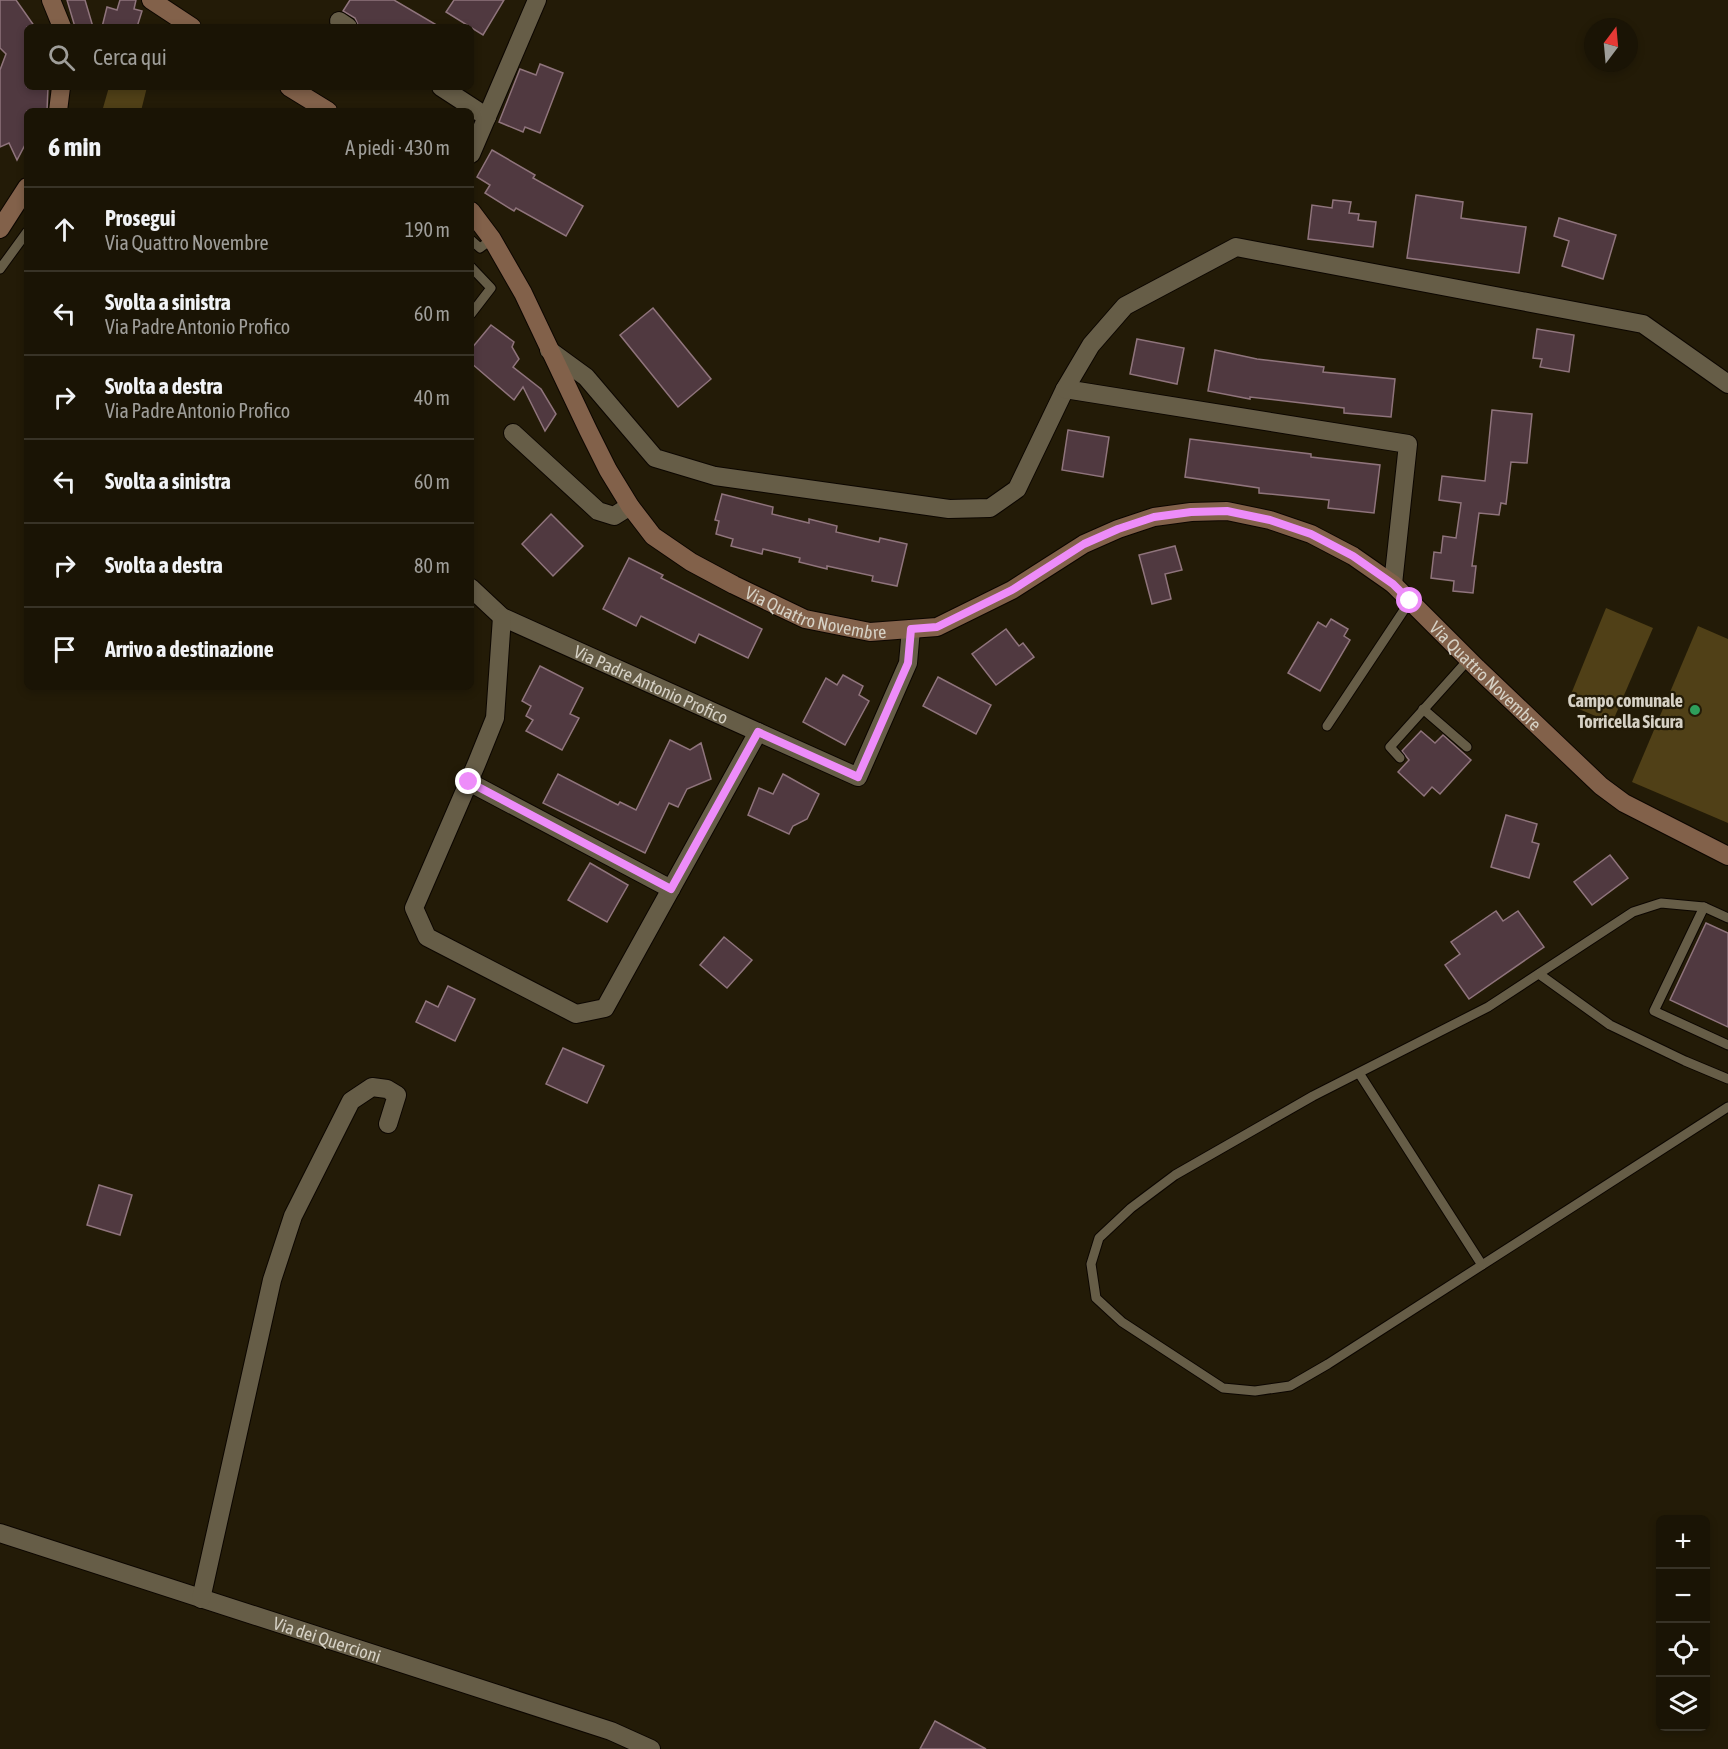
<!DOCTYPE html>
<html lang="it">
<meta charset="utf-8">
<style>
:root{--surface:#1a1405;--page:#272113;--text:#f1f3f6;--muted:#9f9e9a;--line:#383327}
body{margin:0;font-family:"Asap Condensed",sans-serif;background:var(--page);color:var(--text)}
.controls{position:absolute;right:18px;bottom:18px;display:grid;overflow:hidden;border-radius:9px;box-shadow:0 3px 9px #0003}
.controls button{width:54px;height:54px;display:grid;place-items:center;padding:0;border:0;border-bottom:2px solid var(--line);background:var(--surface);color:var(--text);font:30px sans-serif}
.compass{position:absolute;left:1584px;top:18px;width:54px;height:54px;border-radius:50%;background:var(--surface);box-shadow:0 3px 9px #0003;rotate:16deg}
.stop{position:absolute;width:18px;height:18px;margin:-14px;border:4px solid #ed8cf9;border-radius:50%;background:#fff}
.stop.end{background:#ed8cf9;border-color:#fff;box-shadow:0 2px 6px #0008}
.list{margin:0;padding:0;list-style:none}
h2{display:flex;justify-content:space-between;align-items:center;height:78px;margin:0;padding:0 24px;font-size:26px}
h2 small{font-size:20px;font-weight:400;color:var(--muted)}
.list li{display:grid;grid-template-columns:39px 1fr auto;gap:18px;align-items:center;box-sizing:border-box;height:84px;padding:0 24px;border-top:2px solid var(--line)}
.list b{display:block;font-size:22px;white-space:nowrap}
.list p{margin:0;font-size:20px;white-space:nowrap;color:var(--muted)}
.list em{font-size:20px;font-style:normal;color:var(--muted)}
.icon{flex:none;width:33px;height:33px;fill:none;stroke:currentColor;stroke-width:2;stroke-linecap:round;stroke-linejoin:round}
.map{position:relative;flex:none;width:1728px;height:1749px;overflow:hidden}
.search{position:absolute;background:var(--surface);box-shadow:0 3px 9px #0003;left:24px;top:24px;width:450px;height:66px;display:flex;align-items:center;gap:15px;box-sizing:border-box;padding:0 21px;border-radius:9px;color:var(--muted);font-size:22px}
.panel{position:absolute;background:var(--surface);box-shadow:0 3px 9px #0003;left:24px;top:108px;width:450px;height:582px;border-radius:9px}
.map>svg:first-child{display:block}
</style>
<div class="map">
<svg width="1728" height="1749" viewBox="0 0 1728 1749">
<rect width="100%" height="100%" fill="#231b07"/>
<g fill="#504017">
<path d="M109 87H147L141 111H110L103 108Z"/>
<path d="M1606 608 1653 628 1612 723 1567 704Z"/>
<path d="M1698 626 1728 639V823L1632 782Z"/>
</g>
<g fill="#503940" stroke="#8f747c" stroke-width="1.5">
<path d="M0 0H16L35 27H27V87H48L47 111H27V141L17 160 9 143 0 147V70L6 54 0 48Z"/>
<path d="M67 0H85L93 27H75Z"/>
<path d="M120 0H136L134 9 142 11 137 27H102L107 7 117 10Z"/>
<path d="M350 0H394L440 27H359L355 18 343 11Z"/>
<path d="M454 0H504L483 35 446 12Z"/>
<path d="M540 64 563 73 540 133 525 127 523 132 499 122 520 69 536 75Z"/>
<path d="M492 150 535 175 533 178 583 206 566 236 516 208 514 211 485 193 490 185 477 177Z"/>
<path d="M1416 195 1463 202 1461 218 1526 227 1519 273 1407 258Z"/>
<path d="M1333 200 1351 202 1349 213 1359 214 1358 220 1376 222 1373 247 1308 239 1312 205 1332 208Z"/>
<path d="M1559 218 1616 235 1603 279 1562 266 1569 241 1554 236Z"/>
<path d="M653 308 711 379 678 407 620 335Z"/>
<path d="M491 325 514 342 512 347 519 359 513 367 541 389 556 414 545 431 523 387 514 400 471 363V349Z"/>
<path d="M1537 329 1574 335 1569 372 1540 367 1542 359 1533 358Z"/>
<path d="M1137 339 1184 348 1177 384 1130 374Z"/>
<path d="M1215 350 1257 359 1324 367 1323 372 1395 379 1391 417 1344 413V408L1250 397V399L1208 391Z"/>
<path d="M1492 410 1532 414 1527 463 1511 462 1506 504 1501 503 1499 515 1479 513 1472 566H1476L1473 593 1453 591 1454 581 1431 578 1434 552 1441 553 1443 536 1456 538 1461 503 1439 500 1442 476 1485 481Z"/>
<path d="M1068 430 1109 437 1103 477 1062 470Z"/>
<path d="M1190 439 1311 454V457L1380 465 1374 513 1328 508 1329 500 1259 493V488L1185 477Z"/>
<path d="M722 494 773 507 772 514 809 523V519L837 526 836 532 879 542 880 538 907 544 897 586 872 581 873 576 827 566V569L799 562 800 558 763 549 762 554 731 546 733 539 716 534 719 521 715 520Z"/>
<path d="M551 514 583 546 553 576 522 544Z"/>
<path d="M1175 546 1182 570 1165 574 1171 599 1152 604 1139 555Z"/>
<path d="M629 558 663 575 661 578 762 629 748 658 699 634 695 643 641 616 636 626 603 609Z"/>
<path d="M1331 619 1348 629 1344 636 1350 640 1320 691 1288 673 1318 622 1326 627Z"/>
<path d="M1006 629 1019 646 1023 643 1034 657 996 685 972 654Z"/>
<path d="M540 666 583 688 570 714 579 718 562 750 526 731 533 720 526 716 531 706 522 701Z"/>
<path d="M843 675 863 686 859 695 869 701 845 745 803 722 826 678 837 685Z"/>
<path d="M938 677 991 705 976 734 923 706Z"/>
<path d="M1421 731 1435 743 1443 735 1471 760 1440 794 1432 787 1424 796 1398 772 1409 760 1402 751Z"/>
<path d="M670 740 690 750 701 743 711 779 687 789 678 807 669 803 645 853 543 803 558 774 618 805 620 802 636 810Z"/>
<path d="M783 774 819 794 807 819 793 826 789 834 748 815 759 788 773 794Z"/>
<path d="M1506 815 1537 824 1532 842 1539 844 1529 878 1491 867Z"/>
<path d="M1610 855 1628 878 1592 905 1574 882Z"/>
<path d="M590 863 628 885 607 922 568 900Z"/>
<path d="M1496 911 1503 921 1518 911 1544 947 1469 999 1445 965 1460 954 1451 942Z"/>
<path d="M1706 923 1728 933V1027L1670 1000Z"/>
<path d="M724 937 752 960 727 988 700 965Z"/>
<path d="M448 986 475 999 455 1041 416 1022 426 1001 438 1007Z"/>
<path d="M563 1048 604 1066 587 1103 546 1084Z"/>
<path d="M99 1185 132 1195 120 1235 87 1225Z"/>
<path d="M935 1721 986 1749H920Z"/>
</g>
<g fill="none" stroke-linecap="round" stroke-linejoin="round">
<defs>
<g id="lane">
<path d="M471 240 480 248 492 239"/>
<path d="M471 267 491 288 471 314"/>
<path d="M0 269 27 232"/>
<path d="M1423 709 1467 747"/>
<path d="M1327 726 1410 601"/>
<path d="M1400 758 1390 747 1468 660"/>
<path d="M1704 907 1654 1011 1728 1045"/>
<path d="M1728 918 1704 907 1661 903 1633 912 1488 1007 1313 1096 1175 1175 1131 1208 1099 1238 1091 1264 1096 1298 1122 1322 1223 1388 1255 1391 1290 1386 1328 1364 1728 1107"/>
<path d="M1539 974 1610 1025 1685 1061 1728 1079"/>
<path d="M1359 1073 1482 1265"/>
</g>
<g id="street">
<path d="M339 21 348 27"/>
<path d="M441 87 487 117"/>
<path d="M471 154 537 0"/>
<path d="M549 350 586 377 655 458 715 476 949 509 990 508 1017 489 1065 389"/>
<path d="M513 433 598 511 614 516 630 506"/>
<path d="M1393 584 1408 444 1065 389 1091 345 1125 306 1236 247 1643 324 1728 384"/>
<path id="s1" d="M471 588 502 617 858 777 908 663 911 629"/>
<path d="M502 617 495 718 476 765 414 908 427 937 576 1014 605 1008 758 732"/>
<path d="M469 782 671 889"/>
<path id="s2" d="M0 1533 611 1731 651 1749"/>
<path d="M201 1599 272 1280 293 1216 351 1101 372 1087 387 1089 397 1095 388 1124"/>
</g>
<g id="secondary">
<path d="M51 0 62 27"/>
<path d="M151 0 192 27"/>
<path d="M289 87 328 111"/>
<path d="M58 111 61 87"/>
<path id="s3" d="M471 211 492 239 523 293 588 430 608 470 630 506 653 536 691 562 734 585 805 619 870 632 937 627 1012 590 1084 544 1118 529 1154 517 1191 512 1227 511 1270 520 1311 534 1353 556 1393 584 1477 668 1601 786 1624 803 1728 856"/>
<path d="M0 229 27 187"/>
</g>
</defs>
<use href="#lane" stroke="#0c0600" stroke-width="11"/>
<use href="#street" stroke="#0c0600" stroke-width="20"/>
<use href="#secondary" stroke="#0c0600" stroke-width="20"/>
<use href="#lane" stroke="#665d47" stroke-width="9"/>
<use href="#street" stroke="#665d47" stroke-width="18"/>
<use href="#secondary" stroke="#82614a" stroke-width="18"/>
</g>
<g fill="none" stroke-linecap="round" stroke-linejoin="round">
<path stroke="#ed8cf9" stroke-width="8" d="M469 782 671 889 758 732 858 777 908 663 911 629 937 627 1012 590 1084 544 1118 529 1154 517 1191 512 1227 511 1270 520 1311 534 1353 556 1393 584 1410 601"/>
</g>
<circle fill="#2e9e5b" stroke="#231b07" stroke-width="2" cx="1695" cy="710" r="6"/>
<g text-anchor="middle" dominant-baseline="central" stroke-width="4.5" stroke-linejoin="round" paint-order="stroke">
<g font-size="18" fill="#d6d1c5" stroke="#231b07">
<text stroke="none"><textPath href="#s3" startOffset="556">Via Quattro Novembre</textPath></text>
<text stroke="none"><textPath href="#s3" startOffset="1312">Via Quattro Novembre</textPath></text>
<text stroke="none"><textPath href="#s1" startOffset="206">Via Padre Antonio Profico</textPath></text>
<text stroke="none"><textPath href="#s2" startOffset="344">Via dei Quercioni</textPath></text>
</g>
<g font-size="18" font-weight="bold" fill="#d6d1c5" stroke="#231b07" text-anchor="end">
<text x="1683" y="700">Campo comunale<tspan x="1683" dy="21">Torricella Sicura</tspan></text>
</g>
</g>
</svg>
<div class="controls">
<button>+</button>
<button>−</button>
<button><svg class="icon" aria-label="locate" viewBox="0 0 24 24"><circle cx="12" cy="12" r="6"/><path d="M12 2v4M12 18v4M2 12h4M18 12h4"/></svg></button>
<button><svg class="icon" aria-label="layers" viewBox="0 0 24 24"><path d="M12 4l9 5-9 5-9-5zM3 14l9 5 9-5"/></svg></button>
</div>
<svg class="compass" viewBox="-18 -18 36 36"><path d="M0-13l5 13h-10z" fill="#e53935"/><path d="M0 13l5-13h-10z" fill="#9f9e9a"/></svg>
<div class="stop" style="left:1410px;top:601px"></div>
<div class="stop end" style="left:469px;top:782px"></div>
<div class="search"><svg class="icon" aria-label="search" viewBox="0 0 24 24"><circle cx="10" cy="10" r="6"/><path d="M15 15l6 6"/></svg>Cerca qui</div>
<section class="panel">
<h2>6 min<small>A piedi · 430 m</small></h2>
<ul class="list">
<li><svg class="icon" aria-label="ahead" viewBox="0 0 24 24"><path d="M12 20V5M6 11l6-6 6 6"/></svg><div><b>Prosegui</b><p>Via Quattro Novembre</p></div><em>190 m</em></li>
<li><svg class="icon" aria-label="left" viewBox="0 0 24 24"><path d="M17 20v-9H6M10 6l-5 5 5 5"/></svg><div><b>Svolta a sinistra</b><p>Via Padre Antonio Profico</p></div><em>60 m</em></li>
<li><svg class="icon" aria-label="right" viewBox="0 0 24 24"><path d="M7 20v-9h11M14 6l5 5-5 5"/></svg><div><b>Svolta a destra</b><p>Via Padre Antonio Profico</p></div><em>40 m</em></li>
<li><svg class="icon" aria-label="left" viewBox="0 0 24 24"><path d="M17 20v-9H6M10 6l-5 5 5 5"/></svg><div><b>Svolta a sinistra</b></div><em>60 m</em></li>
<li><svg class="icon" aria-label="right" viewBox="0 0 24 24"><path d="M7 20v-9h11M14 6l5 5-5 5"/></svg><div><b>Svolta a destra</b></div><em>80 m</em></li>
<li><svg class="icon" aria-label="arrive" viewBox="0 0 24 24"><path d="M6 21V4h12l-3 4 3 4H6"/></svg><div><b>Arrivo a destinazione</b></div></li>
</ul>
</section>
</div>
